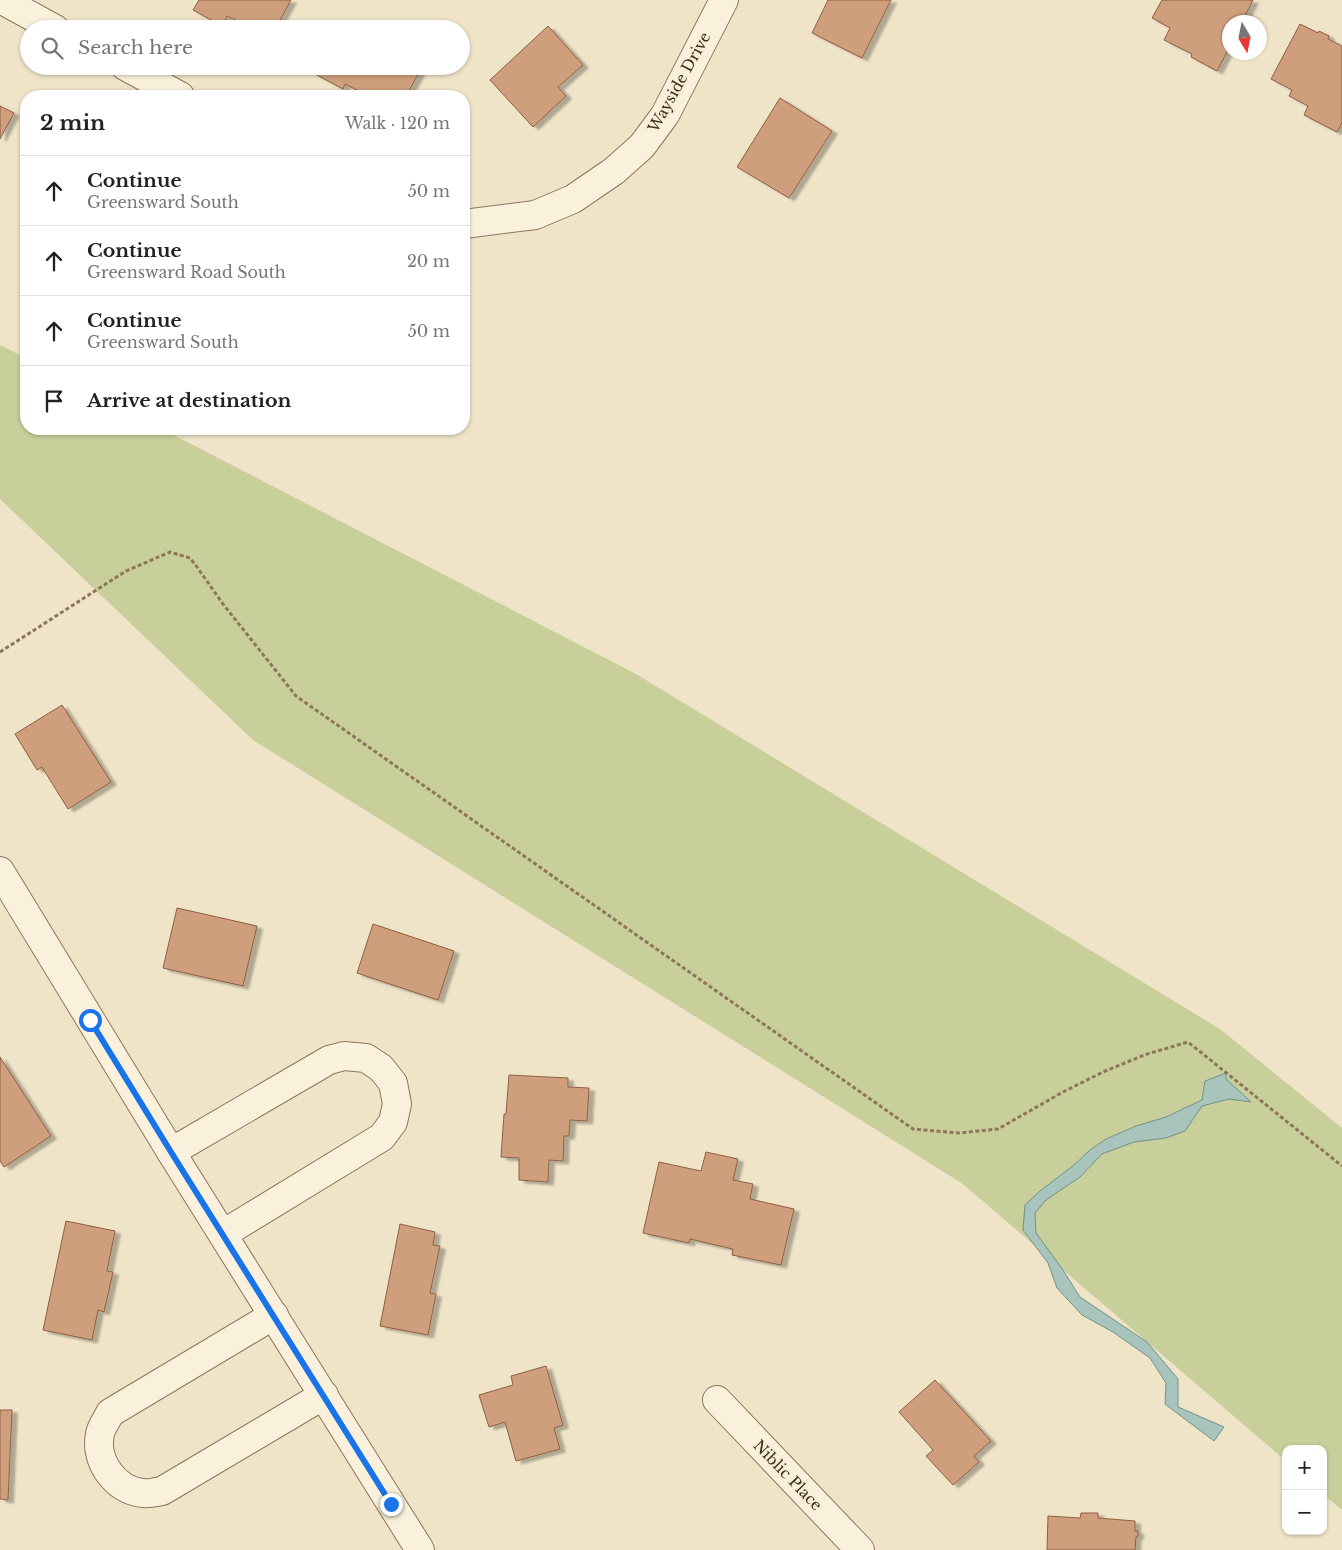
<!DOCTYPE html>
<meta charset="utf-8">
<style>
:root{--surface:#fff;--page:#f2f2f2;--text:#222;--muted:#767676;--line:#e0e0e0}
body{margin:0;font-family:"Libre Baskerville",serif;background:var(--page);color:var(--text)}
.controls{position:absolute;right:15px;bottom:15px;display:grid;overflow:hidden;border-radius:10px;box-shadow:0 1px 4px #0004}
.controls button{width:45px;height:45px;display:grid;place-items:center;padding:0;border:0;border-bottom:1px solid var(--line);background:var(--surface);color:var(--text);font:25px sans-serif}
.compass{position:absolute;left:1222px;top:15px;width:45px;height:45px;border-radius:50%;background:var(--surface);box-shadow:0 1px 4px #0004;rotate:170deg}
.stop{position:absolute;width:15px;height:15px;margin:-11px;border:4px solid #1a73e8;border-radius:50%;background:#fff}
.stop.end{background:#1a73e8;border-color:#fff;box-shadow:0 1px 5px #0008}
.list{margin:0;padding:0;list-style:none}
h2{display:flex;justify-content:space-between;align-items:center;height:65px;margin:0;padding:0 20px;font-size:21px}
h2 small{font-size:16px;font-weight:400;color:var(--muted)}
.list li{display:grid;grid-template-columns:32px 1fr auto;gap:15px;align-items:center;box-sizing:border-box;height:70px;padding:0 20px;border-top:1px solid var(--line)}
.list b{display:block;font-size:19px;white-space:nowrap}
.list p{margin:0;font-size:16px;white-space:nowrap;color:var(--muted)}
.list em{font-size:16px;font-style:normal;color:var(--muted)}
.icon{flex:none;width:28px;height:28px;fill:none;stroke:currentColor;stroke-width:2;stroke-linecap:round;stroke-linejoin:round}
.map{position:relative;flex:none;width:1342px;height:1550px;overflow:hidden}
.search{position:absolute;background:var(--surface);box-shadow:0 1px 4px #0004;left:20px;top:20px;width:450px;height:55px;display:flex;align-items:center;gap:12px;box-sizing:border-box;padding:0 18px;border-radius:28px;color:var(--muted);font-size:19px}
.panel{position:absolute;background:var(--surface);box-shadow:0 1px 4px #0004;left:20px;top:90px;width:450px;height:345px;border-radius:20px}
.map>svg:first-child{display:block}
</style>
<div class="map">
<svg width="1342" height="1550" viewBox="0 0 1342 1550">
<defs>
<filter id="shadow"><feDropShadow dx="5.5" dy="3" stdDeviation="1" flood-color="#0004"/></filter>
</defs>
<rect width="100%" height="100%" fill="#f0e4c8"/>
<path fill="#c9cf9b" d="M0 345 26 358V429H162L636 674 1220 1029 1342 1128V1510L1323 1494V1449H1286V1461L963 1184 253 740 0 499Z"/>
<path fill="#a9c4bc" stroke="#6f938a" d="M1226 1073V1079L1251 1102 1229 1099 1202 1106 1185 1131 1166 1138 1134 1142 1102 1154 1080 1177 1046 1200 1035 1213 1036 1233 1063 1270 1080 1297 1147 1342 1178 1379V1407L1224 1427 1214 1441 1165 1404 1166 1383 1150 1358 1113 1332 1082 1315 1057 1288 1048 1263 1023 1230 1025 1205 1040 1191 1074 1165 1090 1150 1106 1139 1136 1126 1166 1117 1202 1100 1205 1081Z"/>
<g fill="#cf9f7d" stroke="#8d5f41" filter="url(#shadow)">
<path d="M199 0H291L275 29H244L246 25 227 16 222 26 193 10Z"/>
<path d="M828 0H891L862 58 812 33Z"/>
<path d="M1162 0H1253L1242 22H1230V46L1217 71 1191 57 1192 54 1164 40 1170 28 1152 18Z"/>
<path d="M1300 24 1318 33 1319 31 1329 36 1328 39 1342 46V123L1337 132 1304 115 1308 106 1289 96 1292 90 1271 79Z"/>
<path d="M548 26 583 65 558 87 566 96 533 127 490 80Z"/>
<path d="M319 66H416L421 69 406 96H369L345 84 343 89 315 74Z"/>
<path d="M780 98 832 131 789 198 737 167Z"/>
<path d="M0 106 14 113 0 139Z"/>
<path d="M62 705 111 782 68 809 42 767 37 770 15 734Z"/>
<path d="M177 908 257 926 243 986 163 968Z"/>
<path d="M373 924 454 951 438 1000 357 973Z"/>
<path d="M0 1057 51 1136 4 1167 0 1161Z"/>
<path d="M509 1075 568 1078V1087L589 1088 587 1121 570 1120 569 1136H564L563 1161 549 1160 548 1182 519 1180V1158L501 1157 504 1114H506Z"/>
<path d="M706 1152 738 1159 733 1180 753 1184 750 1199 794 1209 781 1265 732 1255 733 1249 690 1239 689 1243 643 1233 659 1162 701 1171Z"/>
<path d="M66 1221 115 1231 107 1271 113 1272 104 1312 98 1310 92 1340 43 1330Z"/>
<path d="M400 1224 435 1232 433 1245 440 1246 430 1293 436 1294 428 1335 380 1326Z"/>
<path d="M546 1366 563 1425 554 1428 560 1449 516 1461 505 1422 489 1427 479 1395 513 1385 511 1376Z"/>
<path d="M935 1380 991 1441 974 1456 979 1462 953 1485 926 1456 933 1450 899 1412Z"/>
<path d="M0 1410H12L8 1500 0 1499Z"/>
<path d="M1081 1513H1098V1518L1135 1521V1531H1138V1536L1136 1537 1135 1550H1047L1048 1516 1080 1518Z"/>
</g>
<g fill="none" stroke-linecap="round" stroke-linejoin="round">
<defs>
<g id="street">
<path d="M2 0 55 29"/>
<path d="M125 66 180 96"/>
<path d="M464 224 535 215 573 199 614 171 642 146 665 115 724 0"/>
<path d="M0 871 171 1152 420 1550"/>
<path d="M171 1152 329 1060 344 1056 366 1058 381 1068 393 1083 397 1104 393 1122 382 1137 223 1234"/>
<path d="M274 1315 110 1413C107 1420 101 1427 100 1434 94 1461 116 1491 143 1493 149 1494 156 1492 162 1491L324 1395"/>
<path d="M717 1400 860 1550"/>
</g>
</defs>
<use href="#street" stroke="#8d765c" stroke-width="30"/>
<path stroke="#8d765c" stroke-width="3" stroke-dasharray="4 2.5" stroke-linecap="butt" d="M0 652 126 571 170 552 190 558 197 567 223 604 296 696 913 1129 959 1133 998 1129 1063 1092 1103 1072 1144 1055 1188 1042 1342 1166"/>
<use href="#street" stroke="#faf1dc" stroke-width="28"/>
</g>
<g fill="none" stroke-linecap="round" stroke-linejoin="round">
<path stroke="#1a73e8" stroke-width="6" d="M90 1020 171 1152 391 1504"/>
</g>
<g text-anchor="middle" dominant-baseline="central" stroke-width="4" stroke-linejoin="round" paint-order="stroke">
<g font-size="15" fill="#3d2e20" stroke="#f7eed8">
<text transform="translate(679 82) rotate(-61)">Wayside Drive</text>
<text transform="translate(788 1475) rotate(46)">Niblic Place</text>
</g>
</g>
</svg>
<div class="controls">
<button>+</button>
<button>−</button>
</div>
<svg class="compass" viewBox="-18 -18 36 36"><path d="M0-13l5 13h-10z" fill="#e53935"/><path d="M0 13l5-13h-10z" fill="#767676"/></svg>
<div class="stop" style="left:90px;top:1020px"></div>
<div class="stop end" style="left:391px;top:1504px"></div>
<div class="search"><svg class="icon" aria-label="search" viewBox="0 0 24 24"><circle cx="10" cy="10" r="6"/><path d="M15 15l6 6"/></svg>Search here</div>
<section class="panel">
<h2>2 min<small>Walk · 120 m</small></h2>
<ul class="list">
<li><svg class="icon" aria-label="ahead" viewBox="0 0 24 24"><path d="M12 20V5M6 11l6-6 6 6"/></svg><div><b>Continue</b><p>Greensward South</p></div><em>50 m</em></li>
<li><svg class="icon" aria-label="ahead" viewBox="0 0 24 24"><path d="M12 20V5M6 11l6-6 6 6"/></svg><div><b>Continue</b><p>Greensward Road South</p></div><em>20 m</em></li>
<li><svg class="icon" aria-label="ahead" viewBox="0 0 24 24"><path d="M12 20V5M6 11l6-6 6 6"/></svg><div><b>Continue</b><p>Greensward South</p></div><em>50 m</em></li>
<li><svg class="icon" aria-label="arrive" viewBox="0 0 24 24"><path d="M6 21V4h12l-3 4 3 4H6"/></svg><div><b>Arrive at destination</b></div></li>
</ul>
</section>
</div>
